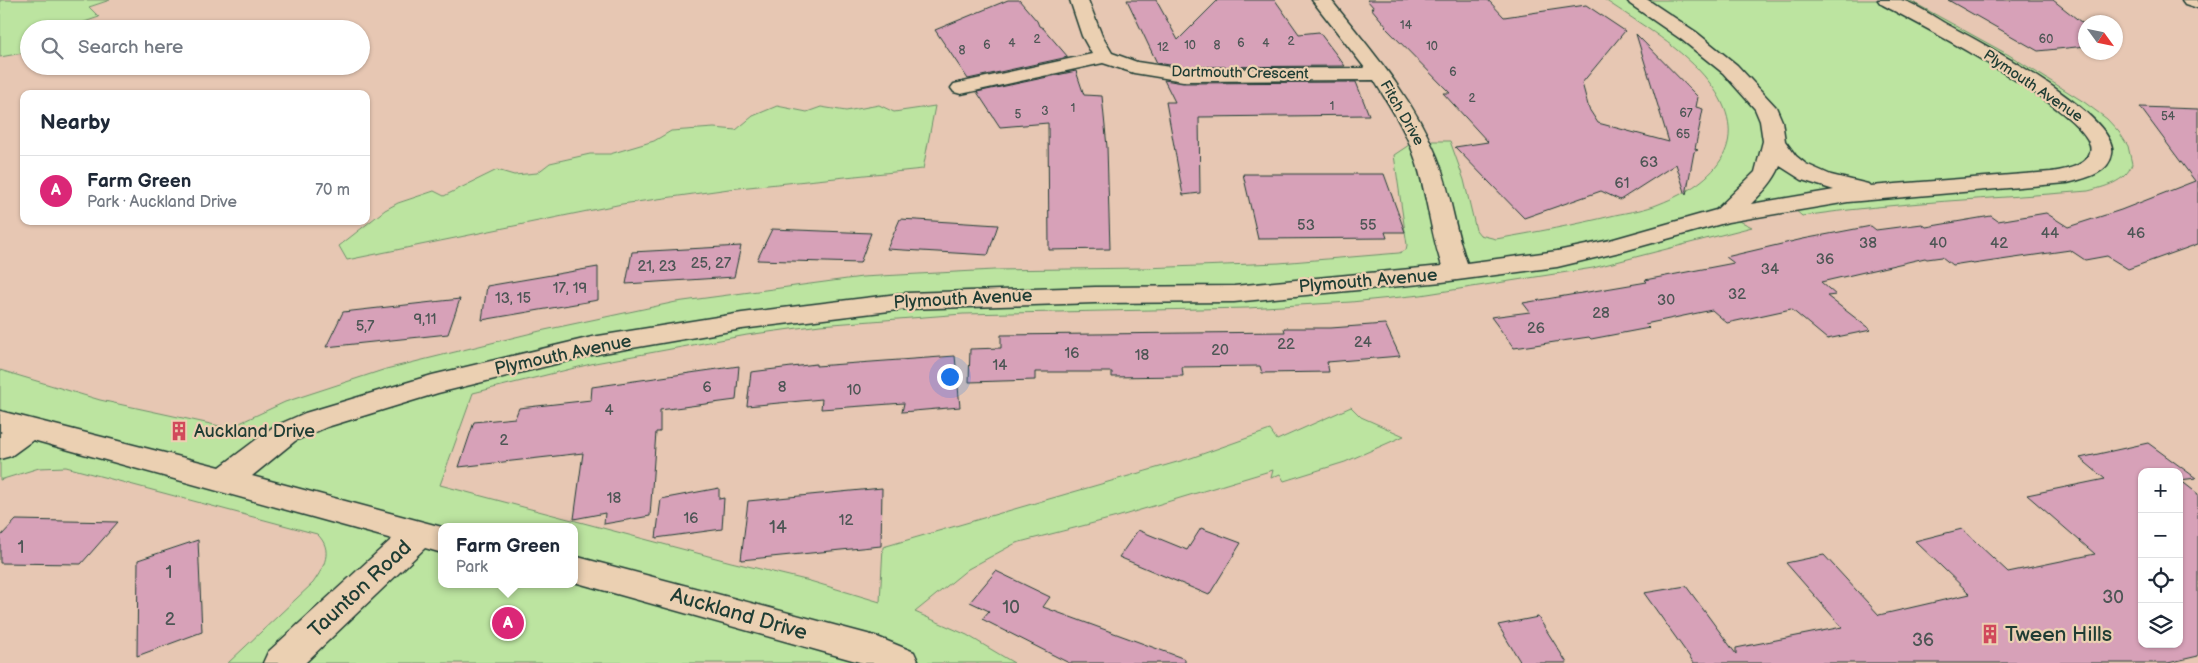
<!DOCTYPE html>
<meta charset="utf-8">
<style>
:root{--surface:#fff;--page:#f6f6f7;--text:#1f2937;--muted:#747a83;--line:#e0e1e3;--accent:#db2777}
body{margin:0;font-family:"Balsamiq Sans",sans-serif;background:var(--page);color:var(--text)}
.controls{position:absolute;right:15px;bottom:15px;display:grid;overflow:hidden;border-radius:10px;box-shadow:0 1px 4px #0004}
.controls button{width:45px;height:45px;display:grid;place-items:center;padding:0;border:0;border-bottom:1px solid var(--line);background:var(--surface);color:var(--text);font:25px sans-serif}
.compass{position:absolute;left:2078px;top:15px;width:45px;height:45px;border-radius:50%;background:var(--surface);box-shadow:0 1px 4px #0004;rotate:123deg}
.you{position:absolute;left:949px;top:376px;width:18px;height:18px;margin:-12px;border:4px solid #fff;border-radius:50%;background:#1a73e8;box-shadow:0 0 0 8px #1a73e833}
.badge{display:grid;place-items:center;width:32px;height:32px;border-radius:50%;background:var(--accent);color:#fff;font-size:16px;font-weight:700}
.pin{position:absolute;translate:-50% -50%;border:2px solid #fff;box-shadow:0 1px 5px #0006}
.popup{position:absolute;left:438px;top:523px;width:140px;height:65px;box-sizing:border-box;display:grid;place-content:center;border-radius:10px;background:var(--surface);filter:drop-shadow(0 1px 4px #0005);font-size:16px;white-space:nowrap;color:var(--muted)}
.popup b{font-size:19px;color:var(--text)}
.popup::after{content:'';position:absolute;left:50%;top:100%;margin-left:-10px;border:10px solid transparent;border-top-color:var(--surface)}
.list{margin:0;padding:0;list-style:none}
h2{display:flex;justify-content:space-between;align-items:center;height:65px;margin:0;padding:0 20px;font-size:21px}
h2 small{font-size:16px;font-weight:400;color:var(--muted)}
.list li{display:grid;grid-template-columns:32px 1fr auto;gap:15px;align-items:center;box-sizing:border-box;height:70px;padding:0 20px;border-top:1px solid var(--line)}
.list b{display:block;font-size:19px;white-space:nowrap}
.list p{margin:0;font-size:16px;white-space:nowrap;color:var(--muted)}
.list em{font-size:16px;font-style:normal;color:var(--muted)}
.icon{flex:none;width:28px;height:28px;fill:none;stroke:currentColor;stroke-width:2;stroke-linecap:round;stroke-linejoin:round}
.map{position:relative;flex:none;width:2198px;height:663px;overflow:hidden}
.search{position:absolute;background:var(--surface);box-shadow:0 1px 4px #0004;left:20px;top:20px;width:350px;height:55px;display:flex;align-items:center;gap:12px;box-sizing:border-box;padding:0 18px;border-radius:28px;color:var(--muted);font-size:19px}
.panel{position:absolute;background:var(--surface);box-shadow:0 1px 4px #0004;left:20px;top:90px;width:350px;height:135px;border-radius:10px}
.map>svg:first-child{display:block}
</style>
<div class="map">
<svg width="2198" height="663" viewBox="0 0 2198 663">
<rect width="100%" height="100%" fill="#e7c7b3"/>
<filter id="ink" filterUnits="userSpaceOnUse"><feTurbulence type="fractalNoise" baseFrequency=".02" numOctaves="2"/><feDisplacementMap in="SourceGraphic" scale="10" xChannelSelector="R" yChannelSelector="G"/><feConvolveMatrix kernelMatrix="1 2 1 2 8 2 1 2 1" color-interpolation-filters="sRGB"/></filter>
<g filter="url(#ink)">
<g fill="#bce4a0" stroke="#6e906a" fill-rule="evenodd">
<path d="M0 0H110L89 7 99 17 64 29H29V52L0 57Z"/>
<path d="M1605 0H1909L2009 55 2084 102 2107 119 2119 132 2128 146 2132 164C2126 182 2104 187 2088 191 1992 199 1897 202 1802 216L1794 209 1727 215 1752 227 1593 268 1421 295 1351 302 1247 308 963 314 820 325 747 335 595 363 473 393 440 485 731 562 810 581 880 602 883 547 1191 458 1270 430 1277 440 1351 407 1361 417 1404 436 1345 462 1284 481 1280 474 1271 478 1273 470 1117 517 1016 543 968 569 915 612 967 635 1014 663H228L313 583C324 567 334 550 317 534L66 467 39 468 0 480V370L100 400 229 428 285 402 386 369 540 331 676 302 862 277 994 270 1144 268 1279 263 1399 253 1406 250 1407 245 1394 155 1415 141H1450L1464 180 1476 230 1480 235 1496 239C1536 232 1575 225 1615 215 1629 212 1645 210 1659 204 1718 181 1754 140 1709 82 1684 49 1639 23 1605 0ZM442 527H574V584H442Z"/>
<path d="M879 105 894 112 935 106 923 169 729 189 622 204 347 260 339 246 385 210 398 203 434 191 444 196 497 170 514 175 537 173 550 163 590 154H610L654 141 671 131 714 128 736 130 753 116 777 106 807 112 821 107 846 111Z"/>
</g>
<g fill="#d7a1b8" stroke="#1f3d34" fill-rule="evenodd">
<path d="M1008 0H1019L1037 21 1039 26 1043 28 1068 57 968 79 935 30Z"/>
<path d="M1127 0H1156L1178 40 1218 0H1275L1299 34 1319 32 1345 66 1183 67 1157 63Z"/>
<path d="M1367 0H1488L1504 17 1586 5 1625 31 1582 83 1589 109 1598 123 1669 142 1636 34 1698 97 1696 107 1703 109 1695 149 1698 150 1694 152 1686 195 1676 164 1620 200 1601 191 1524 218 1455 147 1488 142 1443 93H1450L1385 27 1386 26 1371 8H1374Z"/>
<path d="M1948 0H2053L2086 26V46L2038 51Z"/>
<path d="M1076 71 1084 95 1102 96 1107 147 1110 249 1049 250 1048 123 1000 127 977 92Z"/>
<path d="M1164 80 1183 83 1356 82 1369 115 1199 117 1200 193 1183 195 1166 102H1175Z"/>
<path d="M2140 107 2198 109V244L2128 269 2107 256 2085 260 2070 250 1973 264 1971 262 1952 265 1942 257 1927 259 1925 258 1821 282 1836 295 1827 296 1871 330 1827 339 1791 309 1727 323 1712 310 1645 324 1649 328 1591 339 1589 337 1514 348 1491 317 1530 312 1523 303 1647 282 1645 280 1734 263 1726 257 1803 239 1871 226 1876 230 1922 224 1926 227 1991 216 1998 221 2046 213 2068 227 2121 210 2195 181Z"/>
<path d="M1243 174H1384L1405 232H1385L1387 238 1258 239Z"/>
<path d="M900 219 950 222 998 225 988 255 887 249Z"/>
<path d="M772 229 822 231 871 233 860 263 757 260Z"/>
<path d="M741 246 734 277 626 284 632 252Z"/>
<path d="M598 267V300L482 320 487 286Z"/>
<path d="M460 299 448 334 326 347 343 312Z"/>
<path d="M1385 324 1400 356 1327 362 1329 372 1262 373 1260 366 1182 367 1183 376 1112 377V372H1035V380L969 382 970 349 1001 348V335L1285 332 1284 328H1331Z"/>
<path d="M955 356 960 407 902 412 904 403 821 409 822 399 747 406 751 372 816 364V366Z"/>
<path d="M739 366 736 400 660 410V432H656L650 516 604 524 605 513 574 519 583 453 459 467 474 422 515 418 519 408 591 400 592 387Z"/>
<path d="M2148 443 2196 478 2180 480 2198 494V656L2168 663H1694L1644 593 1686 586 1736 654V648L1842 627 1786 563 1824 555 1879 615 1970 594 1915 541 1962 529 2008 572 2095 554 2027 495 2105 479 2080 458ZM2142 472H2179V644H2142Z"/>
<path d="M719 488V499L724 498 722 529 656 538 661 499Z"/>
<path d="M882 488 881 546 741 560 748 501Z"/>
<path d="M16 520 66 521 118 522 81 564 0 563V537Z"/>
<path d="M1201 528 1241 543 1209 595 1119 557 1138 530 1187 550Z"/>
<path d="M198 540 202 632 137 656 138 560Z"/>
<path d="M996 571 1050 597 1043 607 1185 659V663H1069L982 619 989 611 970 602Z"/>
<path d="M1538 617 1567 663H1521L1498 625Z"/>
</g>
<g fill="none" stroke-linecap="round" stroke-linejoin="round">
<defs>
<g id="minor">
<path d="M1070 0H1088L1102 36 1112 53 1137 62 1183 69 1365 68 1312 0H1331C1370 49 1413 97 1437 157 1451 191 1454 229 1467 263L1557 251 1610 240 1716 210 1755 172 1763 141 1760 121 1755 109 1723 73 1682 40 1630 4 1627 0H1648L1696 32 1737 65 1776 107 1782 121 1785 141 1796 156 1806 164 1831 175 1868 184 1870 186 2051 172C2064 170 2095 165 2090 145 2080 108 1919 24 1881 4L1878 0C1885 0 1894 0 1901 0 1915 3 1935 18 1948 25 1979 41 2120 116 2112 154 2109 174 2083 179 2067 183L1848 202 1728 222 1624 251 1557 267 1442 282 1234 302 1095 303 906 309 742 329 592 355 438 393 327 427 295 441 252 476 442 527V553L425 548 305 663H263L268 652 392 539 33 440 11 456 0 459V433L2 432 0 431V411L220 467 273 427 305 413 432 375 592 337 742 313 906 293 1095 287 1234 286 1442 266C1430 231 1427 193 1415 158 1406 130 1389 105 1374 80L1183 81 1134 73 1103 63 961 94 954 92 951 88 954 84 1092 54 1082 36ZM1780 166 1802 180 1834 190 1751 204C1763 192 1774 181 1780 166Z"/>
<path d="M2182 0H2198V8L2185 4Z"/>
<path d="M574 556 875 636 914 652 919 663H863L574 582Z"/>
</g>
</defs>
<use href="#minor" stroke="#1f3d34" stroke-width="3"/>
<use href="#minor" fill="#ebd0b2" fill-rule="evenodd"/>
</g>
</g>
<defs>
<symbol id="building-bare" viewBox="-9 -9 18 18"><path d="M-4-6H4V6H1V3H-1V6H-4ZM-2.5-4.3h1.7v1.8h-1.7ZM.8-4.3h1.7v1.8H.8ZM-2.5-1h1.7V.8h-1.7ZM.8-1h1.7V.8H.8Z" fill="#d1495b" stroke="#ebd0b2" stroke-width="2.5" paint-order="stroke"/></symbol>
</defs>
<g fill-rule="evenodd">
<use href="#building-bare" x="165" y="417" width="28" height="28"/>
<use href="#building-bare" x="1976" y="620" width="28" height="28"/>
</g>
<g text-anchor="middle" dominant-baseline="central" stroke-width="4.5" stroke-linejoin="round" paint-order="stroke">
<g font-size="12" fill="#4d5655">
<text x="1406" y="25">14</text>
<text x="1037" y="39">2</text>
<text x="2046" y="39">60</text>
<text x="1291" y="41">2</text>
<text x="1012" y="43">4</text>
<text x="1241" y="43">6</text>
<text x="1266" y="43">4</text>
<text x="987" y="45">6</text>
<text x="1190" y="45">10</text>
<text x="1217" y="45">8</text>
<text x="1432" y="46">10</text>
<text x="1163" y="47">12</text>
<text x="962" y="50">8</text>
<text x="1453" y="72">6</text>
<text x="1472" y="98">2</text>
<text x="1332" y="106">1</text>
<text x="1073" y="108">1</text>
<text x="1045" y="111">3</text>
<text x="1686" y="113">67</text>
<text x="1018" y="114">5</text>
<text x="2168" y="116">54</text>
<text x="1683" y="134">65</text>
</g>
<g font-size="15" fill="#1f3d34" stroke="#ebd0b2">
<text transform="translate(1240 73) rotate(1)">Dartmouth Crescent</text>
<text transform="translate(2033 86) rotate(34)">Plymouth Avenue</text>
<text transform="translate(1402 113) rotate(60)">Fitch Drive</text>
</g>
<g font-size="15" fill="#4d5655">
<text x="1649" y="162">63</text>
<text x="1622" y="183">61</text>
<text x="1306" y="225">53</text>
<text x="1368" y="225">55</text>
<text x="2050" y="233">44</text>
<text x="2136" y="233">46</text>
<text x="1868" y="243">38</text>
<text x="1938" y="243">40</text>
<text x="1999" y="243">42</text>
<text x="1825" y="259">36</text>
<text x="711" y="263">25, 27</text>
<text x="657" y="266">21, 23</text>
<text x="1770" y="269">34</text>
<text x="570" y="288">17, 19</text>
<text x="1737" y="294">32</text>
<text x="513" y="298">13, 15</text>
<text x="1666" y="300">30</text>
<text x="1601" y="313">28</text>
<text x="425" y="319">9,11</text>
<text x="365" y="326">5,7</text>
<text x="1536" y="328">26</text>
<text x="1363" y="342">24</text>
<text x="1286" y="344">22</text>
<text x="1220" y="350">20</text>
<text x="1072" y="353">16</text>
<text x="1142" y="355">18</text>
<text x="1000" y="365">14</text>
<text x="707" y="387">6</text>
<text x="782" y="387">8</text>
<text x="854" y="390">10</text>
<text x="609" y="410">4</text>
<text x="504" y="440">2</text>
<text x="614" y="498">18</text>
<text x="691" y="518">16</text>
<text x="846" y="520">12</text>
</g>
<g font-size="18" fill="#1f3d34" stroke="#ebd0b2">
<text transform="translate(1368 281) rotate(-5)">Plymouth Avenue</text>
<text transform="translate(963 299) rotate(-3)">Plymouth Avenue</text>
<text transform="translate(563 355) rotate(-12)">Plymouth Avenue</text>
</g>
<g font-size="18" fill="#1f3d34" stroke="#ebd0b2" text-anchor="start">
<text x="194" y="431">Auckland Drive</text>
</g>
<g font-size="18" fill="#4d5655">
<text x="778" y="527">14</text>
<text x="21" y="547">1</text>
<text x="169" y="572">1</text>
<text x="2113" y="597">30</text>
<text x="1011" y="607">10</text>
<text x="170" y="619">2</text>
<text x="1923" y="640">36</text>
</g>
<g font-size="21" fill="#1f3d34" stroke="#ebd0b2">
<text transform="translate(360 589) rotate(-43)">Taunton Road</text>
<text transform="translate(739 614) rotate(16)">Auckland Drive</text>
</g>
<g font-size="21" fill="#1f3d34" stroke="#ebd0b2" text-anchor="start">
<text x="2005" y="634">Tween Hills</text>
</g>
</g>
</svg>
<div class="controls">
<button>+</button>
<button>−</button>
<button><svg class="icon" aria-label="locate" viewBox="0 0 24 24"><circle cx="12" cy="12" r="6"/><path d="M12 2v4M12 18v4M2 12h4M18 12h4"/></svg></button>
<button><svg class="icon" aria-label="layers" viewBox="0 0 24 24"><path d="M12 4l9 5-9 5-9-5zM3 14l9 5 9-5"/></svg></button>
</div>
<svg class="compass" viewBox="-18 -18 36 36"><path d="M0-13l5 13h-10z" fill="#e53935"/><path d="M0 13l5-13h-10z" fill="#747a83"/></svg>
<div class="you"></div>
<div class="pin badge" style="left:508px;top:623px">A</div>
<div class="popup"><b>Farm Green</b>Park</div>
<div class="search"><svg class="icon" aria-label="search" viewBox="0 0 24 24"><circle cx="10" cy="10" r="6"/><path d="M15 15l6 6"/></svg>Search here</div>
<section class="panel">
<h2>Nearby<small></small></h2>
<ul class="list">
<li><span class="badge">A</span><div><b>Farm Green</b><p>Park · Auckland Drive</p></div><em>70 m</em></li>
</ul>
</section>
</div>
